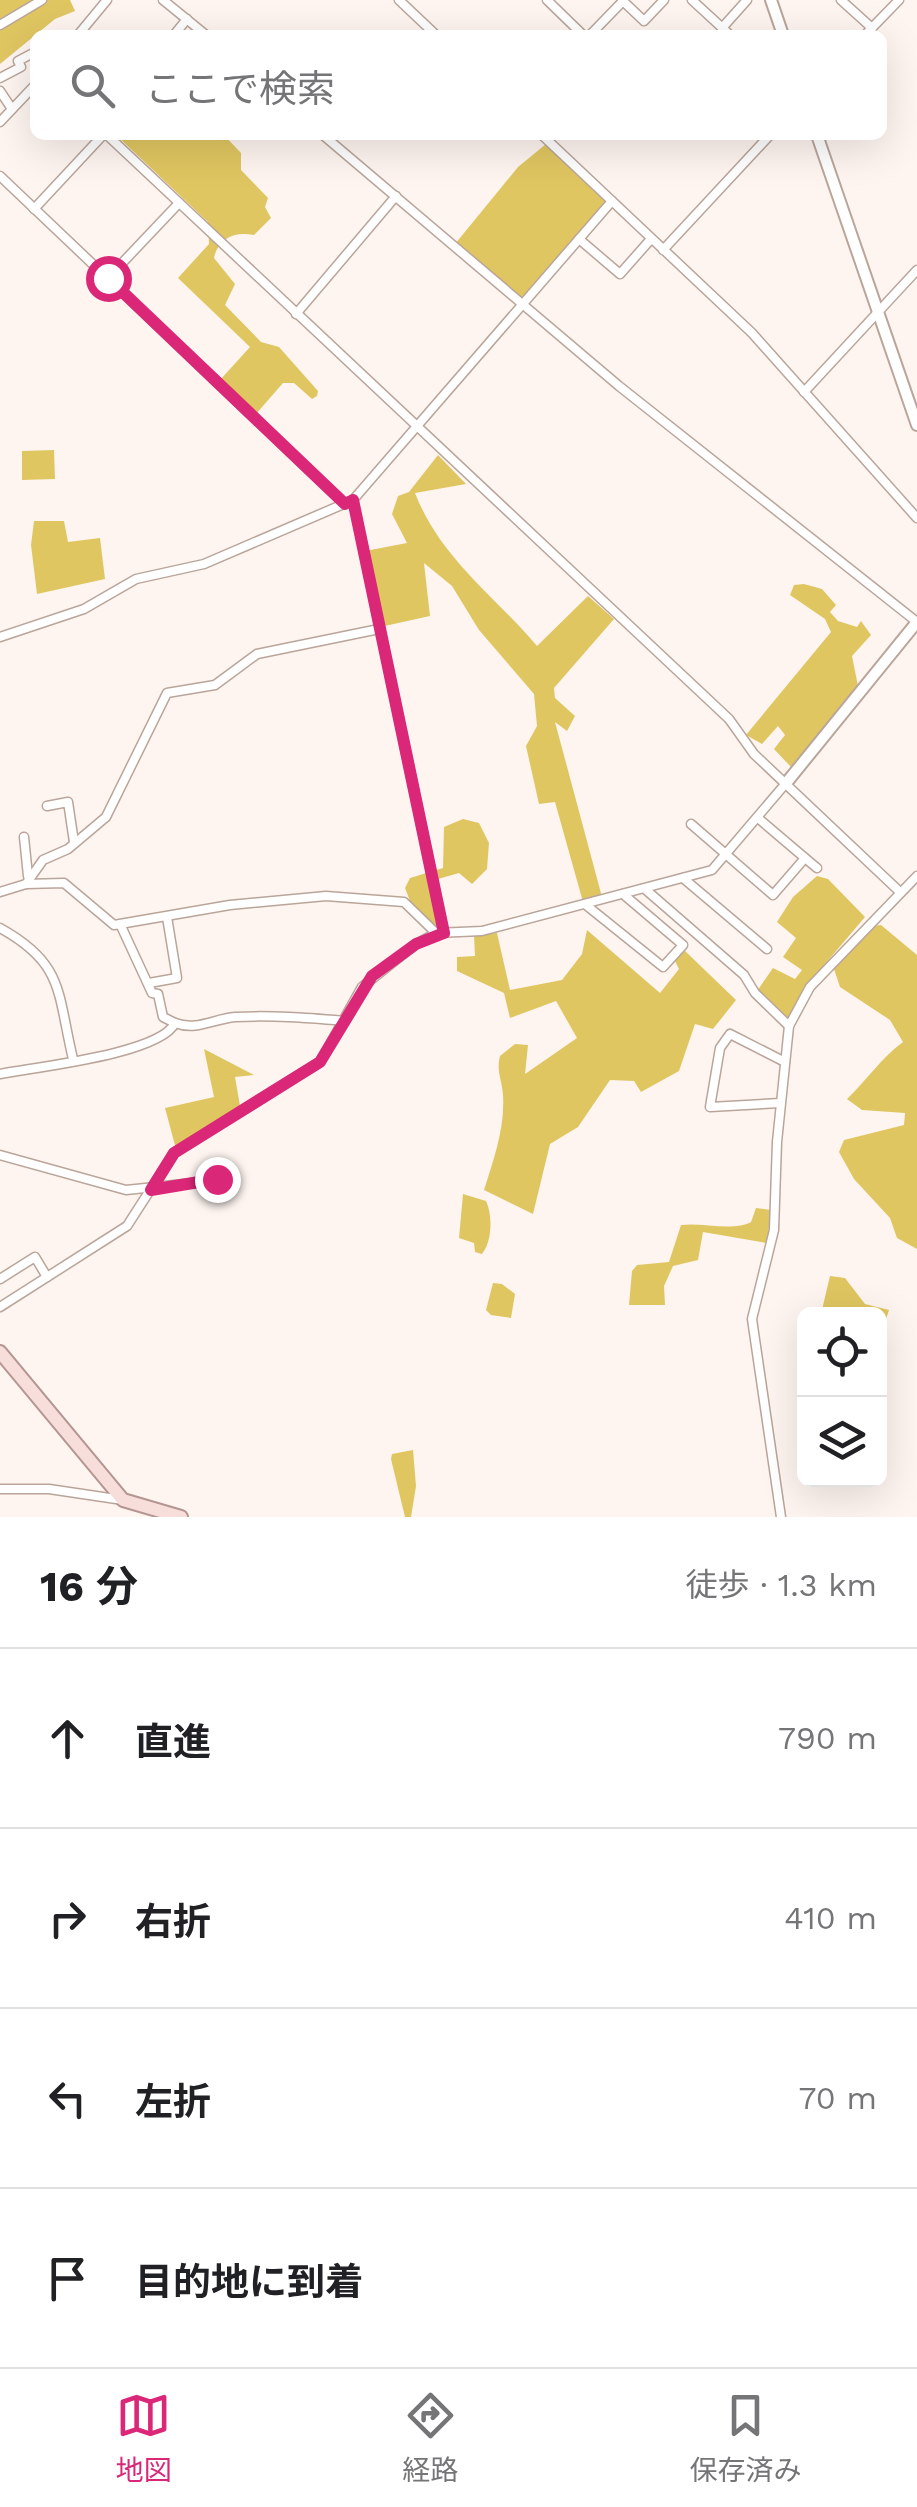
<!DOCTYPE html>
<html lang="ja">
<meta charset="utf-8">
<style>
:root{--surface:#fff;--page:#f6f6f6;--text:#202124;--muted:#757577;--line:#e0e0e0;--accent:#db2777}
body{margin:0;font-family:"Work Sans","Noto Sans JP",sans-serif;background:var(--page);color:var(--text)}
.controls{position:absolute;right:30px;bottom:30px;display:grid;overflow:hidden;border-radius:15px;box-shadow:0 10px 40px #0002}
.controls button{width:90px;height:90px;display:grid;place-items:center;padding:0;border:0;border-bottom:2px solid var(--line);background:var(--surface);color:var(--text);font:50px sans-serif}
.stop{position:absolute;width:30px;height:30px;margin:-22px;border:8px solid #db2777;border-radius:50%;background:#fff}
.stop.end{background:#db2777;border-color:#fff;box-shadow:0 2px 10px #0008}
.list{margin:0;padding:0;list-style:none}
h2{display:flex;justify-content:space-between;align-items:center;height:130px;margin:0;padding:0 40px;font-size:42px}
h2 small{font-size:32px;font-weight:400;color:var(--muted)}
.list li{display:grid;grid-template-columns:65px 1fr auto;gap:30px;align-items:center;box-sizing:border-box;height:180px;padding:0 40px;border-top:2px solid var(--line)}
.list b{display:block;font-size:38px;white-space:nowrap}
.list em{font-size:32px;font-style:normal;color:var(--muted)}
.icon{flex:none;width:55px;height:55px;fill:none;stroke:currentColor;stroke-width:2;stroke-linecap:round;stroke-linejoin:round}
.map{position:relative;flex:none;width:917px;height:1517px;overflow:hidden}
.search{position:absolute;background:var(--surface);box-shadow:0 10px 40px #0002;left:30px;right:30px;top:30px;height:110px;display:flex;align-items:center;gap:25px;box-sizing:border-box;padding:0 35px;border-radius:15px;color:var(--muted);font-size:38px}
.sheet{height:850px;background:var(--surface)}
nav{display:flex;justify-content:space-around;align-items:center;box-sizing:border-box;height:140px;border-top:2px solid var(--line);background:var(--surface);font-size:28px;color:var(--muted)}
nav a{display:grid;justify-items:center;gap:5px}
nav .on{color:var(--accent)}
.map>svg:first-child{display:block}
</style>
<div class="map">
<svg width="917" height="1517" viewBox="0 0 917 1517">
<rect width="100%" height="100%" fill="#fef5f0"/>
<g fill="#e0c661">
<path d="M0 0H70L75 11 55 19 0 64Z"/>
<path d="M116 135H224L241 153V170L268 198 265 207 271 218 254 235C235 231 218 238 214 258L235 284 225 305 261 342 279 347 318 391 317 396 312 399 294 383H283L256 414 220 380 250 347 178 278 209 244 208 222Z"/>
<path d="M546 144 607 202 522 300 455 244 518 167Z"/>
<path d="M54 450 55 479 22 480V451Z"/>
<path d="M438 455 466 484 415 493C441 559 493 594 537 646L588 596 614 619 554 688 555 698 575 716 567 731 555 722 602 897 583 902 555 802 539 804 526 746 537 726 534 694 479 630 452 586 424 563 430 616 380 627 365 551 407 543 392 514 398 496 409 492Z"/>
<path d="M34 521H64L68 542 100 538 105 579 37 594 31 545Z"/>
<path d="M804 584 822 589 836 605 830 612 838 621 857 627 861 621 871 635 852 656 858 686 791 767 774 749 785 735 778 726 762 744 746 735 831 632 825 619 790 595 794 585Z"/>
<path d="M463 819 479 823 489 843 487 869 472 884 459 873 438 879 429 889 439 925 435 928 410 901 405 888 410 878 443 868 444 827Z"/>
<path d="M817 876 828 879 865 917 808 984 788 1019 757 991 773 968 795 979 802 970 783 957 796 938 777 922 793 897Z"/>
<path d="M881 925 917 955V1249L897 1238 890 1218 854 1179 839 1152 844 1140 904 1125 905 1113 862 1110 847 1099C867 1080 881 1058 903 1042L890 1020 840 987 834 969 872 926Z"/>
<path d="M587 930 660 993 679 969 674 959 684 950 736 1000 713 1029 695 1024 679 1071 641 1092 634 1081 610 1080 578 1127 550 1144 533 1214 484 1190C494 1158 505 1128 503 1095 502 1079 496 1072 500 1056L515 1044 528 1045 525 1074 577 1038 556 1001 510 1018 504 993 457 971V957L475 956 474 935 497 933 510 990 562 980 582 954Z"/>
<path d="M204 1049 254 1075 235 1077 240 1106 176 1149 165 1108 214 1097Z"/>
<path d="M463 1194 486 1201C493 1216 492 1242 482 1254L475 1252 474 1243 459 1238Z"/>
<path d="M756 1208 771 1210 767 1243 703 1232 698 1260 673 1266 664 1286 665 1305H629L632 1271 637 1265 669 1262 681 1225C703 1222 732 1232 751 1222Z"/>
<path d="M830 1276 845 1278 865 1304 889 1310 880 1337V1314H821Z"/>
<path d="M493 1283 502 1284 515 1294 511 1318 491 1315 486 1310Z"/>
<path d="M413 1450 416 1486 411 1517H405L391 1459 392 1454Z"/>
</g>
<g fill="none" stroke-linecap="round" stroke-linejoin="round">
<defs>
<g id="minor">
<path d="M163 0 206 35"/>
<path d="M399 0 436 35"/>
<path d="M547 0 583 35"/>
<path d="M692 0 730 35"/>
<path d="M841 0 872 28"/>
<path d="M623 1 644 21 664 0"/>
<path d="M0 25 42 0"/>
<path d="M722 28 747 0"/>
<path d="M78 35 107 0"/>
<path d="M174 35 187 19"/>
<path d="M590 35 624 0"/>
<path d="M865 35 899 0"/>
<path d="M0 78 21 67 18 61 35 52"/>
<path d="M0 91 12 109"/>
<path d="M0 122 35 85"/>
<path d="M107 135 729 719 754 754 900 892"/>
<path d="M323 135 619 386 917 622"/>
<path d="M542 135 752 333 917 518"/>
<path d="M0 176 345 504"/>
<path d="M34 209 103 135"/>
<path d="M579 239 620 274 651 239"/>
<path d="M663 250 770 135"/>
<path d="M107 279 179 203"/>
<path d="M296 314 396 196"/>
<path d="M804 392 917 270"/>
<path d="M353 500 444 933"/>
<path d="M0 637 84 609 136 579 204 564 353 500 612 201"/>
<path d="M47 806 68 802 74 842"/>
<path d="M691 824 773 895 805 858 758 818"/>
<path d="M24 837 28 876"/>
<path d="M805 858 817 868"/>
<path d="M683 878 767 949"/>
<path d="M26 884 43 860 68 849 106 817 167 693 215 685 257 654 379 629"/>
<path d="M645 889 744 975 755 993 789 1026"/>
<path d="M0 892 26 884 64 883 114 925 230 905 326 896 404 902 436 933"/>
<path d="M586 905 663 967 683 945 623 894"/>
<path d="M121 926 152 993 158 994 163 1017 175 1023"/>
<path d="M0 928C65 964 57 993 73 1059"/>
<path d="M149 983 177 978 167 917"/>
<path d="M0 1074C36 1067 160 1054 175 1023 197 1031 213 1019 235 1017 272 1015 308 1018 345 1021"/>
<path d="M780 1103 710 1107 720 1048 730 1034 785 1062"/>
<path d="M0 1155 126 1190 232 1179"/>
<path d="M0 1279 35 1257 47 1277"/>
<path d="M0 1307 127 1226 174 1153 320 1062 362 987 416 944 436 933 482 931 712 870 787 782"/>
<path d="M0 1489H49L123 1500"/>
<path d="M781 1517 752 1319 774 1230 777 1142 789 1026 810 987 917 876"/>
</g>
<g id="tertiary">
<path d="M771 0 783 35"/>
<path d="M817 135 917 425"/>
<path d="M787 782 917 622"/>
</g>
<path id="primary" d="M0 1352 123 1500 181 1517"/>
</defs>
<use href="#minor" stroke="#baa59a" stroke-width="11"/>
<use href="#tertiary" stroke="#baa59a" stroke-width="14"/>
<use href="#primary" stroke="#b49591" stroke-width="16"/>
<use href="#minor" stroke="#fff" stroke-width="8"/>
<use href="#tertiary" stroke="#fff" stroke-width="10"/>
<use href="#primary" stroke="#f7dedb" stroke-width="12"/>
</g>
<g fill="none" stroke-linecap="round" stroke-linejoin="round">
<path stroke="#db2777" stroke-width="12" d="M108 278 345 504 353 500 444 933 416 944 372 976 320 1062 174 1153 151 1190 217 1179"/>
</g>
</svg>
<div class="controls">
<button><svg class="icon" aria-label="locate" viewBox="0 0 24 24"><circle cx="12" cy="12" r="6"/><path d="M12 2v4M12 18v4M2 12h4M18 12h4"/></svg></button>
<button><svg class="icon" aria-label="layers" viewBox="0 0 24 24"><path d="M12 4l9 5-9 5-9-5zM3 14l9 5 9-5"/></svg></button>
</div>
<div class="stop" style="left:108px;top:278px"></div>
<div class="stop end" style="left:217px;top:1179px"></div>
<div class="search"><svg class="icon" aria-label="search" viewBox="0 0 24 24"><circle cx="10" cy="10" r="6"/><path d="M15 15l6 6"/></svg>ここで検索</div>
</div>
<section class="sheet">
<h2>16 分<small>徒歩 · 1.3 km</small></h2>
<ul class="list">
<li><svg class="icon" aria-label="ahead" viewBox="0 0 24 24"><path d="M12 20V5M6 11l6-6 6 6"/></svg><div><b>直進</b></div><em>790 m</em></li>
<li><svg class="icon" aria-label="right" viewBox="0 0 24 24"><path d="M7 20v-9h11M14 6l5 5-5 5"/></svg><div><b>右折</b></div><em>410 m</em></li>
<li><svg class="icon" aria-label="left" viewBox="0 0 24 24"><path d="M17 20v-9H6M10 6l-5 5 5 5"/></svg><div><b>左折</b></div><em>70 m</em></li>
<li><svg class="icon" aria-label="arrive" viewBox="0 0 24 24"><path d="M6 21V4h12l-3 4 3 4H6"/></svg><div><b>目的地に到着</b></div></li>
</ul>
</section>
<nav>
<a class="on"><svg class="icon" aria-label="map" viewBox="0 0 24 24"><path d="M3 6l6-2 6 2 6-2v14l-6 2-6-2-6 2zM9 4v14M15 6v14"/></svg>地図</a>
<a><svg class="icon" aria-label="directions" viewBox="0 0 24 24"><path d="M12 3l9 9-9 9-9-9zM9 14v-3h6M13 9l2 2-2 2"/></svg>経路</a>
<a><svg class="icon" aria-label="saved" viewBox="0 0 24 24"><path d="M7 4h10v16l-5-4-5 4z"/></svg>保存済み</a>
</nav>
